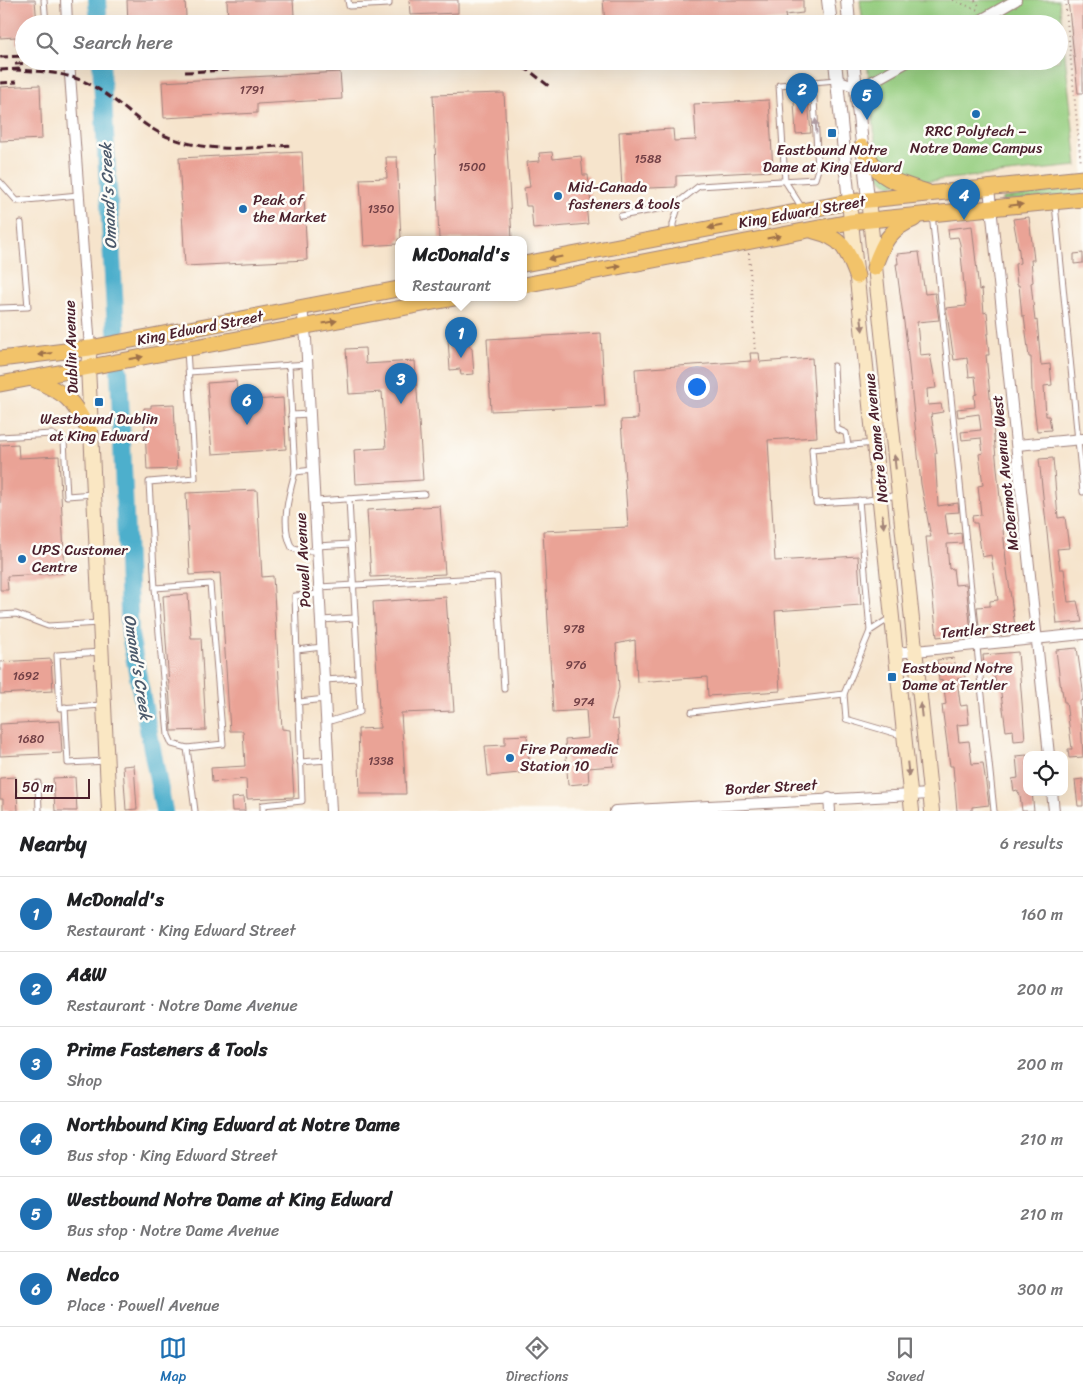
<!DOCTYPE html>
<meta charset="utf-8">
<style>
:root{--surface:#fff;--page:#f2f2f2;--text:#202124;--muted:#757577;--line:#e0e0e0;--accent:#1f6fb2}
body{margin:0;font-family:Sriracha,sans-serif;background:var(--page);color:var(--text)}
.controls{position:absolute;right:15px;bottom:15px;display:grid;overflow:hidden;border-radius:10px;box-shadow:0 5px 20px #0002}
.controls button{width:45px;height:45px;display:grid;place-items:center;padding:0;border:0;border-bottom:1px solid var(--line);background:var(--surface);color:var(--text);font:25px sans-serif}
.scale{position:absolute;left:15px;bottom:12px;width:75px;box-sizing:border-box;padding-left:5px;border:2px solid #4a1f2b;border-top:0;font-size:14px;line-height:18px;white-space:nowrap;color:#4a1f2b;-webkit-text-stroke:4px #fdfcf7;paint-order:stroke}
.you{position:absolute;left:696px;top:386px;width:18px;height:18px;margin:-12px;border:4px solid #fff;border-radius:50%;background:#1a73e8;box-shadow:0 0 0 8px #1a73e833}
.badge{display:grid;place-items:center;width:32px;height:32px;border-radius:50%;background:var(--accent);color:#fff;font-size:16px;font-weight:700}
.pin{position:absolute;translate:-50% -41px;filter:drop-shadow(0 1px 2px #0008)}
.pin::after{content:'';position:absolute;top:26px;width:18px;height:15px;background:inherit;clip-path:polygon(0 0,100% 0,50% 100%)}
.popup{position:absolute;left:395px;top:236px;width:132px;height:65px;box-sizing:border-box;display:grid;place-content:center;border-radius:10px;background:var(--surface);filter:drop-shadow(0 1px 4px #0005);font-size:16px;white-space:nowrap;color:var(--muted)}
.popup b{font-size:19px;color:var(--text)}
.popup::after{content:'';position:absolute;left:50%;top:100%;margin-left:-10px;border:10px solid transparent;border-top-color:var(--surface)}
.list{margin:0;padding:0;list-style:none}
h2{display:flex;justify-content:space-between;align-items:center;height:65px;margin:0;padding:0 20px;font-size:21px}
h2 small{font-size:16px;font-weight:400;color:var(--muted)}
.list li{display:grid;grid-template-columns:32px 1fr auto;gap:15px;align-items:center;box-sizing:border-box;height:75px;padding:0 20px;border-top:1px solid var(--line)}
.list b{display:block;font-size:19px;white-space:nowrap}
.list p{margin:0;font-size:16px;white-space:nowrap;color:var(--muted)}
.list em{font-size:16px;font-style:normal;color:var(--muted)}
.icon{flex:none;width:28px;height:28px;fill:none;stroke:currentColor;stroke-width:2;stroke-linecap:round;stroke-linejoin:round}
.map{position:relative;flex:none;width:1083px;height:811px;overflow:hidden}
.search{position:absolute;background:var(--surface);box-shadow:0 5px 20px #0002;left:15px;right:15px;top:15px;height:55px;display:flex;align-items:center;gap:12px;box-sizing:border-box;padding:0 18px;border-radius:28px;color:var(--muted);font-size:19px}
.sheet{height:515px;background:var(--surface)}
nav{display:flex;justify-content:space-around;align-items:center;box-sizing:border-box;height:70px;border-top:1px solid var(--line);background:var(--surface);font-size:14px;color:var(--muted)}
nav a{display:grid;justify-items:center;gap:2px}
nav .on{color:var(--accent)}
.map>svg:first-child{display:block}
</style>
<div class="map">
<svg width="1083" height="811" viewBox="0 0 1083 811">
<rect width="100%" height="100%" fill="#fdfcf7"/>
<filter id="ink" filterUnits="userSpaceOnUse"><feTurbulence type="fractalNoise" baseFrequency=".02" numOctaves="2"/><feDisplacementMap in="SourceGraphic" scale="10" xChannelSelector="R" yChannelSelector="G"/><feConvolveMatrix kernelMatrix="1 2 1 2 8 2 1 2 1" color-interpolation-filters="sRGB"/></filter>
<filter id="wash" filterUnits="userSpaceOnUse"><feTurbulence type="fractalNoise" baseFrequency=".0096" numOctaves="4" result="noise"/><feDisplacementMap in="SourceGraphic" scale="20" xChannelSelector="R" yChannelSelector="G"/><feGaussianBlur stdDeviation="1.12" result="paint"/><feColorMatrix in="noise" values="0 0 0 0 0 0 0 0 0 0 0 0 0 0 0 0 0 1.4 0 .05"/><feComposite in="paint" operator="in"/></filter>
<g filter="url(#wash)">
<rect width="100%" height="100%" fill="#f6e4cc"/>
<g fill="#98cf82" stroke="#717756">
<path d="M860 0H1059L1077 166 889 185 879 177 867 61H1059V24H863Z"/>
<path d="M1083 185V194L1001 201 1003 198 1039 194Z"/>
</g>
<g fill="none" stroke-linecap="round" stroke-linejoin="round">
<g stroke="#4dafcc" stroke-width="18">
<path d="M97 0 99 24"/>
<path d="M101 61 116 330"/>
<path d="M119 371 130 635 164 811"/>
</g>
</g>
<g id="blocks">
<g fill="#eaa396">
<path d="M0 0H35L37 24H24V43L16 44V37L0 38Z"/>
<path d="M127 0H185L186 16 176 24H128Z"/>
<path d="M227 0H293L294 15 271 17V24H228Z"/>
<path d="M409 0H458V13L410 15Z"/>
<path d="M603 0H803V13L785 15 786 19 719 24H605Z"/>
<path d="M1068 0H1083V93H1078Z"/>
<path d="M340 72 342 99 257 104V113L164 118 162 82Z"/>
<path d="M40 85 42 139 0 141V87Z"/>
<path d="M504 93 512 239H439L433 95Z"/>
<path d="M769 100 773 171 676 176V187L622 189 619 132 673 129 674 141 696 140 694 104Z"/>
<path d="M808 100 811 133 796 134 794 102Z"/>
<path d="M302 152 307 260 185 266 179 158Z"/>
<path d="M552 152 553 159 581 156 583 175H588L591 204 586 205 588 224 533 229 531 206H526L524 188 530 187 527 162 540 161 539 153Z"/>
<path d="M386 157H397L401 239H398V244L364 246 360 179 387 178Z"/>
<path d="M1029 217 1034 260H1031L1033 282 1031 283 1035 321 1037 320 1041 365 1050 364 1052 385 1044 386 1046 416H1049L1051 430 1037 431 1032 390 1031 357H1029L1024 316H1022L1019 285H1017L1015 264 1020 263 1019 251 1013 219Z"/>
<path d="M972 226 979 290 982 289 984 313 987 312 988 322 989 334H987L989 355H986L1007 570 1015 626 1001 628 1000 625 979 627 977 607 990 606V601L998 600 991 555 982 557 977 523H973L972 516 981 515 978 486 983 485 979 454 983 453 981 438 962 440 961 432 981 430 979 414 958 417 957 409 975 407 974 395 977 394 975 376 969 377 967 358 954 360 946 308 966 306 960 244 958 237 949 238 948 229Z"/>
<path d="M919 252 925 294 935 293 939 320 917 322 920 355 930 354 934 375 936 388 927 389 928 405 941 404 943 412 931 414 937 453H935L938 506 958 503 959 512 945 513 948 535 961 533 962 543 947 544 949 569 953 568 955 585 966 584 971 633 937 637 926 537H931L921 484 906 337 896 264H898L897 254Z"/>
<path d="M1083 253V263L1074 264V254Z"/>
<path d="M601 333 605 406 491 411 487 339Z"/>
<path d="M448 338H460L472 348 474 374 461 375 460 369 450 370Z"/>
<path d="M365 348 366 364 415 361 423 480 356 484 354 450 386 448 382 392 349 394 346 349Z"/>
<path d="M750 353H759L760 362 812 358 817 437 768 440 775 561 858 556 861 605 775 611 780 691 708 696 707 677 637 682 635 640 616 644 619 688 611 720 618 719 620 746H612L614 766 588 768 589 783 568 785 565 740 588 738 586 710 553 712 543 531 628 527 621 420 638 419 635 369 751 361Z"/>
<path d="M236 381 238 401 283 398 286 449 212 454 207 383Z"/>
<path d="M174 404 177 469 147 470 144 408H151V405Z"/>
<path d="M18 444 19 458 59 456 65 573 7 576 8 590H0V445Z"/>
<path d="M1053 458 1058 518 1065 517 1069 548 1057 549 1060 569H1064L1068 602 1077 601 1082 622 1057 624 1039 459Z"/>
<path d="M257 490 262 577 273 576 282 729 290 730 294 797 247 799 246 779 212 782 211 768 245 766 243 731H230L220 573 190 575 186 493Z"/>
<path d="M440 506 445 574 371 577 367 510Z"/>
<path d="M188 594 191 638H201L206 730 172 731 163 596Z"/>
<path d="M446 597 454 711 401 713 406 794H360L358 729 380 728 373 602Z"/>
<path d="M1077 648 1083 690V700L1080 701 1083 757 1069 758 1068 749H1072L1066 702H1064L1062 690H1061L1056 650Z"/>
<path d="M1018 652 1025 740 1014 741 1013 730 1006 731 1000 686H996L993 664 984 665 983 655Z"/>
<path d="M954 658 956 670 964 669 965 678 957 679 960 703 961 706 967 705 969 724 957 725 959 742 969 741 972 764 983 763 988 797 989 805 972 807V811H957L953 766H950L943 714 942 705 946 704 943 680 939 681 937 660Z"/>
<path d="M51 659 53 691 0 694V662Z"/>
<path d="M60 721 62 753 0 756V724Z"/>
<path d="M527 735 530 772 488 776 485 746 505 745V736Z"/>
<path d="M1027 755V792H1032L1034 811H1022L1020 795 1017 790 1014 791 1012 779 1018 778 1016 756Z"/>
<path d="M134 765 137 809 126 810 123 766Z"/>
<path d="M16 777 18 811H3V799H0V778Z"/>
<path d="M75 777 77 811H55L53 778Z"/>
<path d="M1083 779V806H1078L1075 780Z"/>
<path d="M244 797 245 811H232L231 798Z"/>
</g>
</g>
</g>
<g filter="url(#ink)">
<use href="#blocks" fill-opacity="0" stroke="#a0827c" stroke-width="1"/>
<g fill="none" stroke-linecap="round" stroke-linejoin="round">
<defs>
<g id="service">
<path d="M44 0 46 24"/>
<path d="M348 0 349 6 389 4V0"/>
<path d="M0 182 17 201 78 195"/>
<path d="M1055 204 1083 492"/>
<path d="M802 208 785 181 779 85 836 80"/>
<path d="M932 214 994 811"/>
<path d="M621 216 679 205"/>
<path d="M673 235V224L680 201 699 186 815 179 818 169 813 82"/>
<path d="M0 308 28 307 21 223"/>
<path d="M187 350 195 478 149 482 155 588 210 584 223 744 187 748 195 811"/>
<path d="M289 365 295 472 313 470"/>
<path d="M834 366 837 429 846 433 848 446"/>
<path d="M189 372 308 364"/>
<path d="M291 415 310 414"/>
<path d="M0 437 52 434 64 441 67 496 93 494"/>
<path d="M874 443 812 449 816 503 868 500 898 495"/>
<path d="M295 472C289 494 280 525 292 548L301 551H317"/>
<path d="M859 500 870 631 890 618"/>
<path d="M315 501 424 494"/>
<path d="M317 546 351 544"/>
<path d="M319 587 497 577 504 689"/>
<path d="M155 588 168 735 172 744 187 748"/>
<path d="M0 615 16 614 48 626 100 623"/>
<path d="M321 620 355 618"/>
<path d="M297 650 322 647"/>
<path d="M101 652 57 655 60 708 102 705"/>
<path d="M324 680 358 678"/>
<path d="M844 694 846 719 904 736"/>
<path d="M299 702 325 699"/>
<path d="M65 707 68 763 107 761"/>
<path d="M692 712 844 694 870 631"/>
<path d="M327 722 360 712 349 499"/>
<path d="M300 762 328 760"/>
<path d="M38 783 39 811"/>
<path d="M263 811V805L302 801 295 596 319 594"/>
</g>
<g id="minor">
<path d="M66 0 67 24"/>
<path d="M974 24 1016 0"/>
<path d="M69 61 90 348"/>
<path d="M837 80 856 87 868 84 909 61"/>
<path d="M989 188 1049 755"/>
<path d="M302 309 306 339 331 811"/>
<path d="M1017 445 1083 439"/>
<path d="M896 653 1083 634"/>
<path d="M1052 792 1054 811"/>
<path d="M829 798 830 811"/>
<path d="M615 811 930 794"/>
</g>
<g id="tertiary">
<path d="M828 0 831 24"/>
<path d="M847 0 849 24"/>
<path d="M835 61 849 202"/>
<path d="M853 61 868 199"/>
</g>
<g id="secondary">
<path d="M868 199 932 811"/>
<path d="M849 202 912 811"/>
<path d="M90 348 88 366 109 811"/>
</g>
<g id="primary">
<path d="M862 147C882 183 890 179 927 192"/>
<path d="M814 231C843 238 847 250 857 276"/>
<path d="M524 264 849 202 1083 178"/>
<path d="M874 268C883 243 889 229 914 219"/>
<path d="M524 285 850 222 1083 199"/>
<path d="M0 359 90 348 398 289"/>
<path d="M31 378C70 395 71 399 91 434"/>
<path d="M0 384 460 297"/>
</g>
</defs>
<use href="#service" stroke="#a0827c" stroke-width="7"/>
<use href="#minor" stroke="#a0827c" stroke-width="12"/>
<use href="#tertiary" stroke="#a0827c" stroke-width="14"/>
<use href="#secondary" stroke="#a0827c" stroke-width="16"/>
<use href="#primary" stroke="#a0827c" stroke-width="17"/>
<g stroke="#a0827c" stroke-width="2" stroke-dasharray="1 4" stroke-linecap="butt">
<path d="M953 0 978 10"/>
<path d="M975 0 981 8"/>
<path d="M1065 0 1081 164"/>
<path d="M749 253 755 353"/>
</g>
<use href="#service" stroke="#fff" stroke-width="5"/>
<use href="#minor" stroke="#fff" stroke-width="10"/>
<use href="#tertiary" stroke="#fff" stroke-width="12"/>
<use href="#secondary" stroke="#fae7c3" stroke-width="14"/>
<use href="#primary" stroke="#f2c36a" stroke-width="15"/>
<g stroke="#4a1f2b" stroke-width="3" stroke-dasharray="8 4" stroke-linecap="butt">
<path d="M0 57 24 56"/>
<path d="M512 61 531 72 550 87"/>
<path d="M15 64 57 62"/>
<path d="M50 68 194 61"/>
<path d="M0 70 20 69"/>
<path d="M13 70C40 71 67 72 91 85 120 100 142 129 174 139 213 153 251 148 291 145"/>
<path d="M185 72 228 70 273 61"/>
<path d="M0 83 17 82"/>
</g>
</g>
<defs><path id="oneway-solid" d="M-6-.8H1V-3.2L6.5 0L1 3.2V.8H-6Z" transform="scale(1.25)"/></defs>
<use fill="#ae9aa0" href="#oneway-solid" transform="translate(816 126) rotate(-94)"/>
<g fill="#9e714a">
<use href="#oneway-solid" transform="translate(1016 205) rotate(-6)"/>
<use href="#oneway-solid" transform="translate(715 227) rotate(169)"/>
<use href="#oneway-solid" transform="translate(774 237) rotate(-11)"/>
<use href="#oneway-solid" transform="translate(555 258) rotate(169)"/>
<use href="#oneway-solid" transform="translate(614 267) rotate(-11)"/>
<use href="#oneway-solid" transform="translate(330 322) rotate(-11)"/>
<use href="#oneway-solid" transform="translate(45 354) rotate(173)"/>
<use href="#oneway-solid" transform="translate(136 358) rotate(-10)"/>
</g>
<g fill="#a28377">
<use href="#oneway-solid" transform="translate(862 324) rotate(84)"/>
<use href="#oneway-solid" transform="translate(895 462) rotate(-96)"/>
<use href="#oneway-solid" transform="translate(883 521) rotate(84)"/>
<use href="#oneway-solid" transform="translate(921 710) rotate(-96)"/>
<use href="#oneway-solid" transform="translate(908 769) rotate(84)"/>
</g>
</g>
<g fill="#1f6fb2" stroke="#fdfcf7" stroke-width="2">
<circle cx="976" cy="114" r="5"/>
<rect x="827" y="128" width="10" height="10" rx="2.5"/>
<circle cx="558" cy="196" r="5"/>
<circle cx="243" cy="209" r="5"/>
<rect x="94" y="397" width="10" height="10" rx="2.5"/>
<circle cx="22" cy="559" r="5"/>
<rect x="887" y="672" width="10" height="10" rx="2.5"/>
<circle cx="510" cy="758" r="5"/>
</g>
<g text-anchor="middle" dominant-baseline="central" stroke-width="5" stroke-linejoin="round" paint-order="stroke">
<g font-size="12" fill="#724046">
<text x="252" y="90">1791</text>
<text x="648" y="159">1588</text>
<text x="472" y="167">1500</text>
<text x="381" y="209">1350</text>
<text x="574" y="629">978</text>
<text x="576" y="665">976</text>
<text x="26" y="676">1692</text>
<text x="584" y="702">974</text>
<text x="31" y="739">1680</text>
<text x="381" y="761">1338</text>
</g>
<g font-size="15" fill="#4a1f2b" stroke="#fdfcf7" text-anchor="start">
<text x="976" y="131" text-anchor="middle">RRC Polytech –<tspan x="976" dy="17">Notre Dame Campus</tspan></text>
<text x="832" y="150" text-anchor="middle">Eastbound Notre<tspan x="832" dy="17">Dame at King Edward</tspan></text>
<text x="568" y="187">Mid-Canada<tspan x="568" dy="17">fasteners &amp; tools</tspan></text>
<text x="253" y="200">Peak of<tspan x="253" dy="17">the Market</tspan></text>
<text x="99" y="419" text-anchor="middle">Westbound Dublin<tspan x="99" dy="17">at King Edward</tspan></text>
<text x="32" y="550">UPS Customer<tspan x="32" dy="17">Centre</tspan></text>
<text x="902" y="668">Eastbound Notre<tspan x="902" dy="17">Dame at Tentler</tspan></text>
<text x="520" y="749">Fire Paramedic<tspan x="520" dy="17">Station 10</tspan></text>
</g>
<g font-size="15" fill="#4a1f2b" stroke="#fdfcf7">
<text transform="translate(802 212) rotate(-10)">King Edward Street</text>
<text transform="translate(200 328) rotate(-11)">King Edward Street</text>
<text transform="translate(71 347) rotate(-92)">Dublin Avenue</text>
<text transform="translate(876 438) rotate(-96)">Notre Dame Avenue</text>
<text transform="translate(1005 473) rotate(-96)">McDermot Avenue West</text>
<text transform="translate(303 560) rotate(-93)">Powell Avenue</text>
<text transform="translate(988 629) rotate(-5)">Tentler Street</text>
<text transform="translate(771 787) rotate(-3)">Border Street</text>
</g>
<g font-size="16" font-style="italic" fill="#4b596b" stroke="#fdfcf7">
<text transform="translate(108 196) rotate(-93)">Omand's Creek</text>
<text transform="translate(138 667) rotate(81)">Omand's Creek</text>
</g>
</g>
</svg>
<div class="controls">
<button><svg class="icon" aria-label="locate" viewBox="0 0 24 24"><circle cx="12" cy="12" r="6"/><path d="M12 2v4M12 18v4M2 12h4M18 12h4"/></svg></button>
</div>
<div class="scale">50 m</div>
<div class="you"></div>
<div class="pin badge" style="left:461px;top:358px">1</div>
<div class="popup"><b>McDonald's</b>Restaurant</div>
<div class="pin badge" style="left:802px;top:114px">2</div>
<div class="pin badge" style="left:401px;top:404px">3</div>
<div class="pin badge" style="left:964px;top:220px">4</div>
<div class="pin badge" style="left:867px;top:120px">5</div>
<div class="pin badge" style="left:247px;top:425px">6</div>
<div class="search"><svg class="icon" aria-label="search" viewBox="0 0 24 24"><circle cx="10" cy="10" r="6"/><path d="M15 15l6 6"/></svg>Search here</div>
</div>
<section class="sheet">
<h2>Nearby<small>6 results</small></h2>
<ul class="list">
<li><span class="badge">1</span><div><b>McDonald's</b><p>Restaurant · King Edward Street</p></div><em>160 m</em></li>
<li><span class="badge">2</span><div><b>A&amp;W</b><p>Restaurant · Notre Dame Avenue</p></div><em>200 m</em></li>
<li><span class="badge">3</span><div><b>Prime Fasteners &amp; Tools</b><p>Shop</p></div><em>200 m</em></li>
<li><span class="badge">4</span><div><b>Northbound King Edward at Notre Dame</b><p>Bus stop · King Edward Street</p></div><em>210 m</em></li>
<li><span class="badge">5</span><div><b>Westbound Notre Dame at King Edward</b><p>Bus stop · Notre Dame Avenue</p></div><em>210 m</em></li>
<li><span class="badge">6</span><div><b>Nedco</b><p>Place · Powell Avenue</p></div><em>300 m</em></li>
</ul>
</section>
<nav>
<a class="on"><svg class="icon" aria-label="map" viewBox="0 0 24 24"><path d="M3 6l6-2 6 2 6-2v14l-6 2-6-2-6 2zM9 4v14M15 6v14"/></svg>Map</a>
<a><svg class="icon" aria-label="directions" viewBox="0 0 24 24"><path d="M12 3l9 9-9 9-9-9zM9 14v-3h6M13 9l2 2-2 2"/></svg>Directions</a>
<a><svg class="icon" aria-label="saved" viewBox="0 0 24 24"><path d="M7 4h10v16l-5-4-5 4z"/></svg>Saved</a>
</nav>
